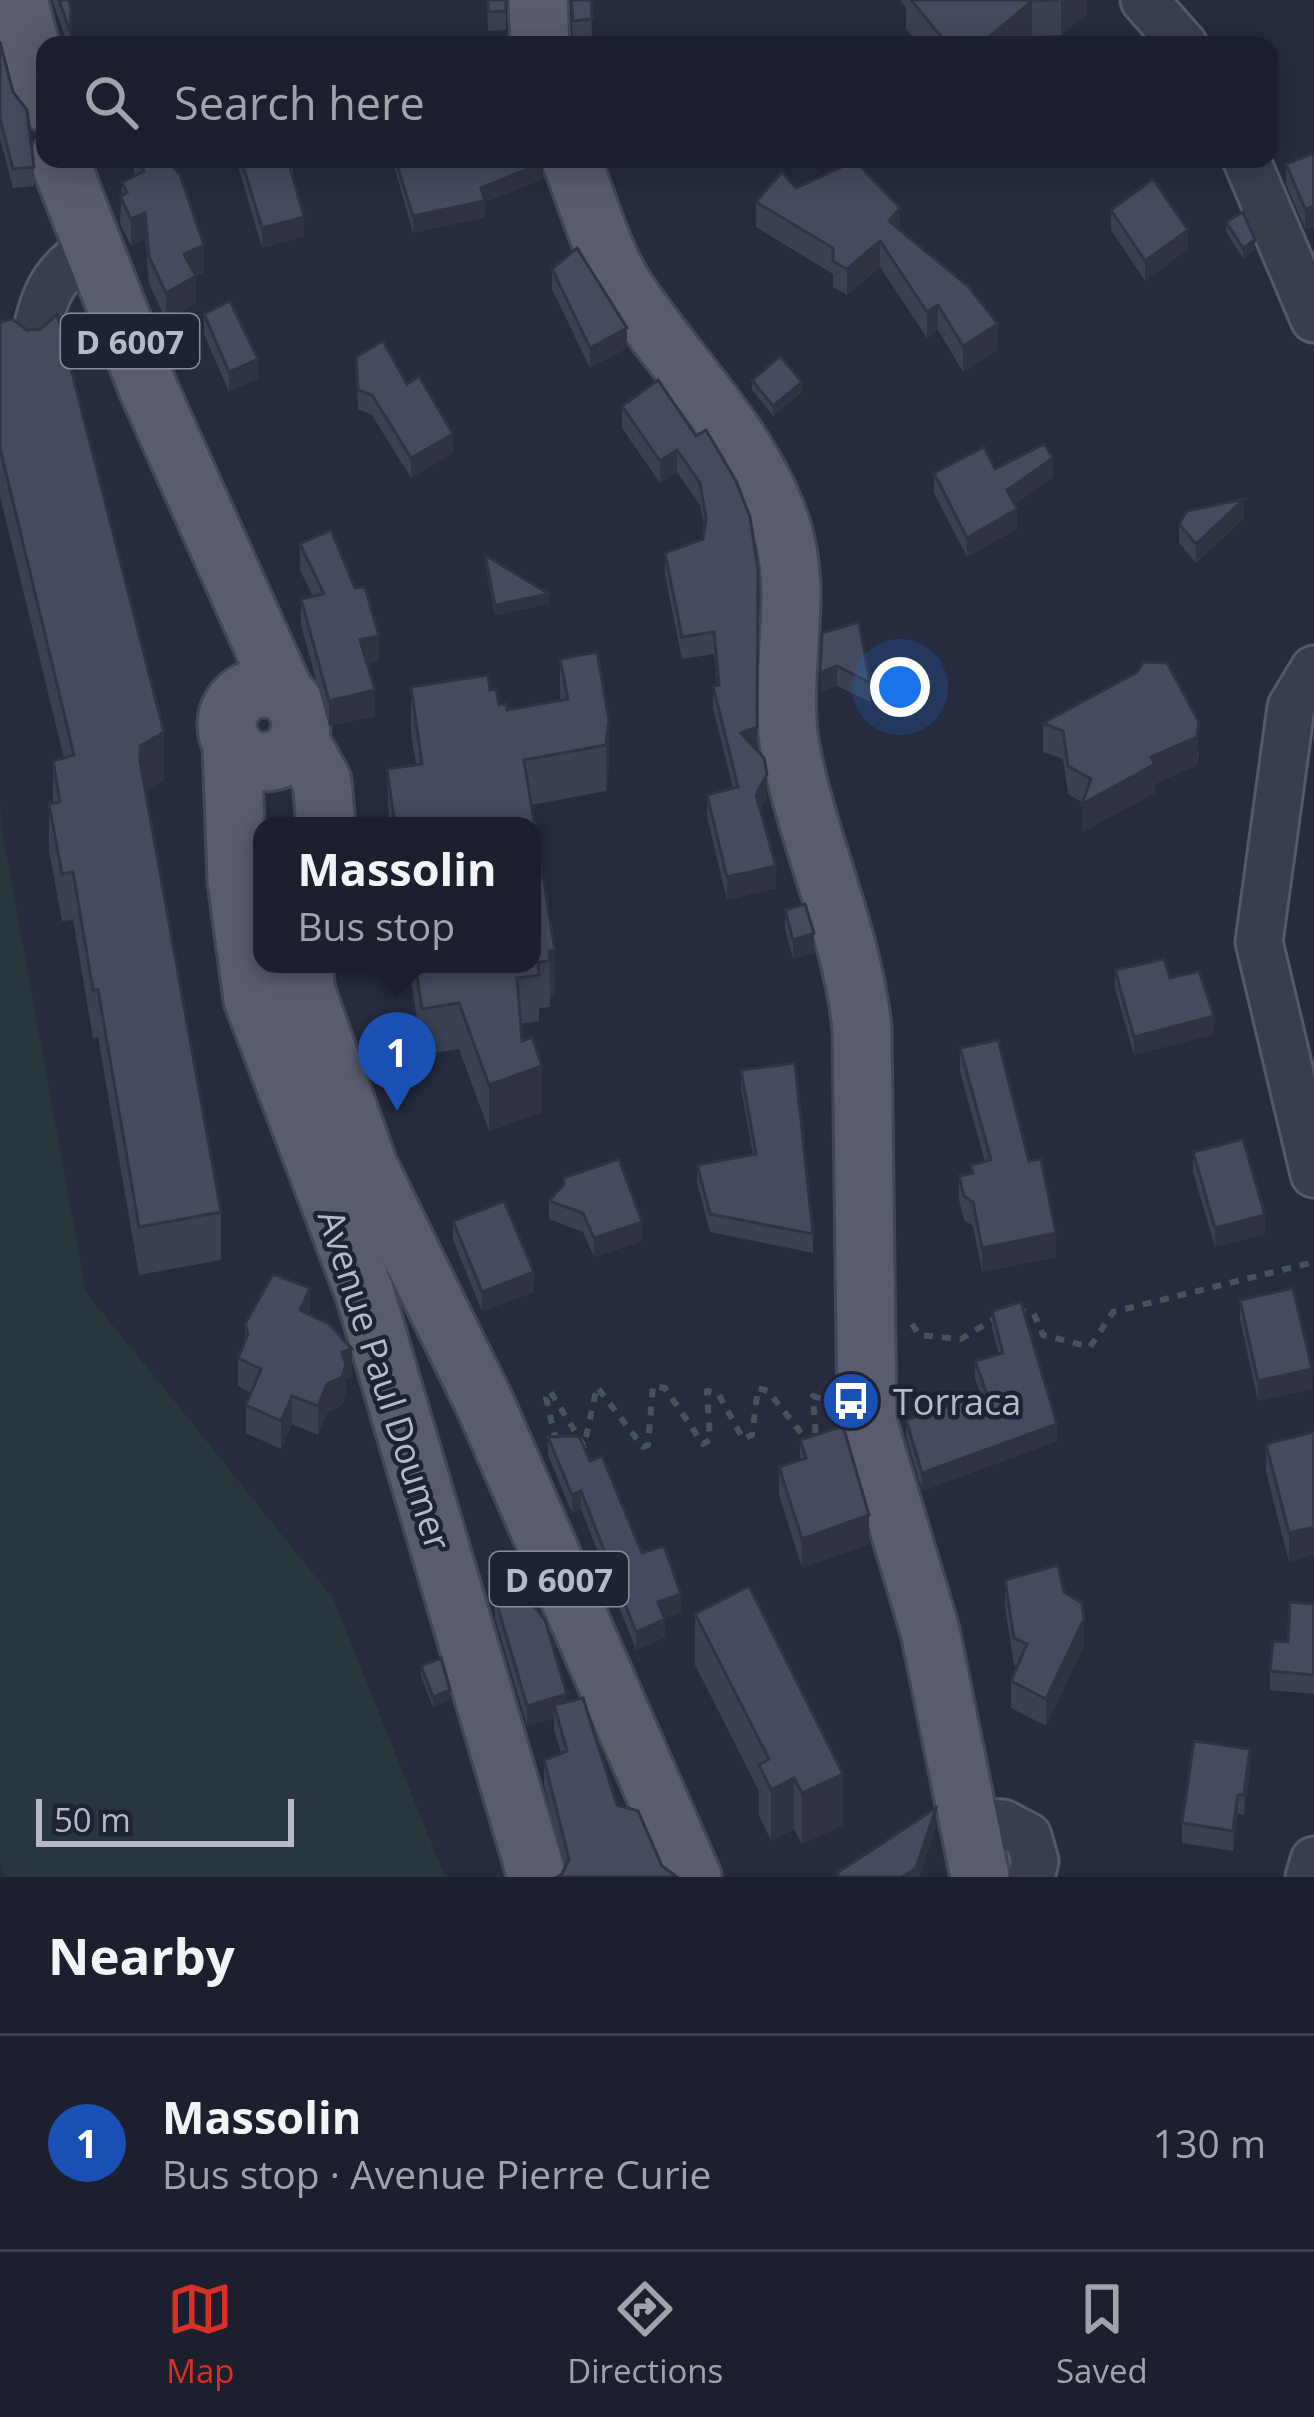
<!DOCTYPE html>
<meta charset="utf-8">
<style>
:root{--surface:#1c202e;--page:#252836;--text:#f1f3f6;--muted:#a0a3aa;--line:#3a3e4a;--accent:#d93025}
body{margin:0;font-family:"Open Sans",sans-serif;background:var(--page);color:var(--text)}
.scale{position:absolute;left:36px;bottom:30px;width:258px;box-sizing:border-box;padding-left:12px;border:6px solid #b5b9c8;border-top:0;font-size:33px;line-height:42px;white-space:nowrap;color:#b5b9c8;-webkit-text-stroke:9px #1e2332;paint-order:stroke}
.you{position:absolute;left:900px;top:687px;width:42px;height:42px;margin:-30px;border:9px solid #fff;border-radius:50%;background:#1a73e8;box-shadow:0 0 0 18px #1a73e833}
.badge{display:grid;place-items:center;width:78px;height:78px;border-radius:50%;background:var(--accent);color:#fff;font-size:39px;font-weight:700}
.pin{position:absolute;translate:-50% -99px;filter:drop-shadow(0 3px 6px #0008)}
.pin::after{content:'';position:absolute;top:63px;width:42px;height:36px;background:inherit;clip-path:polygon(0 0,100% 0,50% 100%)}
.popup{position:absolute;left:253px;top:817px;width:288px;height:156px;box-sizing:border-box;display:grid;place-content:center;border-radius:24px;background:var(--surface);filter:drop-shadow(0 3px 9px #0005);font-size:39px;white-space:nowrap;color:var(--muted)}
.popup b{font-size:45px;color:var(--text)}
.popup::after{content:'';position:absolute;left:50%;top:100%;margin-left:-24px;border:24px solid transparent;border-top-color:var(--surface)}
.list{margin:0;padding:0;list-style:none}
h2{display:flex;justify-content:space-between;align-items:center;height:156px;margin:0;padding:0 48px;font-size:51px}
h2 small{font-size:39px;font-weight:400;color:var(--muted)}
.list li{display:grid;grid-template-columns:78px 1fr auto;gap:36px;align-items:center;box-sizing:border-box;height:216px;padding:0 48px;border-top:3px solid var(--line)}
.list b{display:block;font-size:45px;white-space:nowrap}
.list p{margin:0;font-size:39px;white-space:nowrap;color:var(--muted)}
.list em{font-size:39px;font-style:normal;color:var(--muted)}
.icon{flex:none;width:66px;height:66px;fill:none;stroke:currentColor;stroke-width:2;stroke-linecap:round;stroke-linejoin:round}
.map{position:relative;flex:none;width:1314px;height:1877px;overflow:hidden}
.search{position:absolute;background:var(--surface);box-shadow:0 6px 30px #0003;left:36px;right:36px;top:36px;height:132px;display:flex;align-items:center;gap:30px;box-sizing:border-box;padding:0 42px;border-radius:24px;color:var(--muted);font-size:45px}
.sheet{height:372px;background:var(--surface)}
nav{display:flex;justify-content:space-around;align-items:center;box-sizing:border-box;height:168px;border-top:3px solid var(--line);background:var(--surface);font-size:33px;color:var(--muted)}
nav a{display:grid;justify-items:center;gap:6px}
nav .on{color:var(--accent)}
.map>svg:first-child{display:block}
</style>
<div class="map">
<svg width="1314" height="1877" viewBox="0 0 1314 1877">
<rect width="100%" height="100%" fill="#262b3d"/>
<path fill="#28373e" d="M0 789 1 824 86 1292 333 1598 445 1877H5L0 1862Z"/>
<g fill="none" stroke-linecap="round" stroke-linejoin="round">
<defs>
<g id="minor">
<path d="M1144 0 1184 45"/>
<path d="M1246 159 1314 319"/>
<path d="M33 351C40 305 50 271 92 249"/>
<path d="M1314 669 1291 707 1259 942 1314 1174"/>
<path d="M971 1822 1003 1823 1028 1836 1035 1861 1031 1877"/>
<path d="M1309 1877 1314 1860"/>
</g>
<g id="major">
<path d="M18 0 45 102"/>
<path d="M538 0 540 45"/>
<path d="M59 159 148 388 285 694"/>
<path d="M571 159C588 202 602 255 628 293 678 367 748 435 779 520 806 594 777 672 790 747 808 843 852 932 862 1028L867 1421 930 1631 980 1877"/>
<circle cx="264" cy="725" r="37"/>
<path d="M298 738 322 781 326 826"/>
<path d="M232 744 237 881 253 999 365 1294 537 1877"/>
<path d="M303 964 306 992 369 1168 484 1402 692 1877"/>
</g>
</defs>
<use href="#minor" stroke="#545968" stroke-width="51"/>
<use href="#major" stroke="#424756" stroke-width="63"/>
<g stroke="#45545b" stroke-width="6" stroke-dasharray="9 9" stroke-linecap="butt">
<path d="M1017 1311 1033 1312 1043 1335 1090 1347 1113 1312 1314 1262"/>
<path d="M912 1324 919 1335 961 1339 994 1319"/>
<path d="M556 1441 546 1398 550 1391 584 1446 597 1387 643 1447 648 1445 653 1386 665 1388 703 1444 710 1440 707 1391 718 1393 743 1439 752 1435 758 1388 768 1391 809 1443 816 1439 813 1396 822 1399"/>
</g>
<use href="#minor" stroke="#393e4d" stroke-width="45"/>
<use href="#major" stroke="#585c6d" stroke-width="57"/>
</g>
<g fill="#3b4052">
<path d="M52 0H69L70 45H68Z"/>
<path d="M487 0H506V30L488 31Z"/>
<path d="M570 0H591L592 39 573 41Z"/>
<path d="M900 0H1087V14L1061 35 1032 36 1021 45H919L906 29V8Z"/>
<path d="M0 42 34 167V186L13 188 0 138Z"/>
<path d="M1314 156V226L1305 229 1286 184V164Z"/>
<path d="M134 159H164L204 272 196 276V303L166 320 149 284 145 239 131 246 120 223 122 182 134 176Z"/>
<path d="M236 159H293V178L304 236 262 248Z"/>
<path d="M392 159H472L473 162 543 179 485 202V217L413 233Z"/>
<path d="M796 188 900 230 998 350 963 372 938 330 927 338 880 267 847 295 833 287V274L756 227V202Z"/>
<path d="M1111 210 1188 249 1145 281 1111 230Z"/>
<path d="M1226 222 1255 250 1243 258 1226 232Z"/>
<path d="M552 269 627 348 590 368 552 289Z"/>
<path d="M204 314 258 378 229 392 204 334Z"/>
<path d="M0 322 164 780 146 790 221 1212V1260L139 1275 98 1037 93 1038 73 920 62 921 49 851V804L53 803V761L64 758 0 496Z"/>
<path d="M356 357 407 384 453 453 411 478 372 415 358 409Z"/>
<path d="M752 380 802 392 773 416 752 390Z"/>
<path d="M622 406 696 436 756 750 767 797 760 809 776 888 727 900 707 817V795L733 788 713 708V686L717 685 714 654 682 659 665 575V553L703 539 705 530 700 505 677 472 660 483 622 428Z"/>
<path d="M995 469 1053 477 1014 505 1017 529 967 557 934 493V473Z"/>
<path d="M1244 518 1196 563 1179 543V524Z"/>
<path d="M300 544 379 661 367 664 375 716 329 726 301 625V599L313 597 300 570Z"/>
<path d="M485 555 549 604 495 615 485 565Z"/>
<path d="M859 622 870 683V702L837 686 820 692Z"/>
<path d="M597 652 609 766 606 791 531 805 555 996 550 997V1007L539 1008V1021L520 1024 522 1041 542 1112 489 1131 459 1049 422 1055 409 964H532V826H389L387 769 416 765 411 733V687L490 690 499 705 507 710 560 701V659Z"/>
<path d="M1043 723 1199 751 1197 765 1155 784V793L1082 832 1083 803 1068 794 1063 759 1043 752Z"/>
<path d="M785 910 814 953 793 959 785 929Z"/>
<path d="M1115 970 1170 978 1214 1034 1134 1055 1115 988Z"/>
<path d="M960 1048 1029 1161 1056 1257 982 1272 973 1226 964 1220 959 1200V1176L971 1173V1165L985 1162 960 1072Z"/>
<path d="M741 1070 813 1234V1253L710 1232 697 1183V1165L753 1155 741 1088Z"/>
<path d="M1193 1152 1265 1234 1215 1247 1193 1172Z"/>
<path d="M563 1178 642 1241 594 1257 583 1232 549 1219V1201L563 1186Z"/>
<path d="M453 1221 534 1292 482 1311 453 1240Z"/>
<path d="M1240 1300 1312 1389 1258 1401 1240 1320Z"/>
<path d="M992 1311 1057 1441 922 1491 906 1437V1420L981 1396 975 1379V1361L999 1354 992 1328Z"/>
<path d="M310 1315 352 1377 346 1379V1394L342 1405 327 1413 318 1435 292 1424 281 1449 246 1433V1405L251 1393 238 1386V1358L245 1342V1324Z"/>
<path d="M1314 1432 1289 1562 1266 1472V1444Z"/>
<path d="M548 1437 590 1461 642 1553 681 1612 665 1618V1637L636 1650 581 1509 572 1513 548 1455Z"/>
<path d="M800 1440 869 1544 802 1568 779 1495V1467L800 1460Z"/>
<path d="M1005 1580 1064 1592 1084 1646 1046 1726 1011 1708V1681L1018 1666 1014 1665 1005 1607Z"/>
<path d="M495 1598 567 1702 617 1805 662 1866 562 1874 565 1867 544 1785V1760L561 1753 554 1730V1718L527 1726 495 1618Z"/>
<path d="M1314 1604V1694L1270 1690V1671Z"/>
<path d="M695 1614 843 1825 802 1844 794 1829 771 1841 759 1815V1791L695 1665Z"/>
<path d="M421 1666 450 1700 433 1707 421 1676Z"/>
<path d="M1250 1769 1244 1815 1238 1814 1233 1851 1182 1843V1823Z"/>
</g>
<g fill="#303442">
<path d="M1061 0H1087V14L1061 35Z"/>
<path d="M1032 1V36L1021 45H979Z"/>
<path d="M840 159H853L840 167Z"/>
<path d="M543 163V179L485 202V217L413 233V216Z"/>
<path d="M1314 206V226L1305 229V209Z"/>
<path d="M900 208V234L889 221Z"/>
<path d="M145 213V239L131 246V219Z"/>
<path d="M304 217V236L262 248V228Z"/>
<path d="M1188 230V249L1145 281V261Z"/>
<path d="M1255 240V250L1243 258V248Z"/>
<path d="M880 241V267L847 295V269Z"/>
<path d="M204 245V272L184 281V254Z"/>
<path d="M196 276V303L166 320V293Z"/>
<path d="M938 305V330L927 338V312Z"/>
<path d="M998 324V350L963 372V346Z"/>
<path d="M627 328V348L590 368V348Z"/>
<path d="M258 359V378L229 392V372Z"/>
<path d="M802 382V392L773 416V406Z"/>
<path d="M453 434V453L411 478V458Z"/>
<path d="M677 450V472L660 483V461Z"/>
<path d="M1053 458V477L1007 510V490Z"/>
<path d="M1244 499V518L1196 563V544Z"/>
<path d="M1017 509V529L967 557V538Z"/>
<path d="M758 570 757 749 741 755V733Z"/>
<path d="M549 594V604L495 615V605Z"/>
<path d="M379 636V661L360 666V640Z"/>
<path d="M837 666V686L820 692V673Z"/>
<path d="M375 690V716L329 726V701Z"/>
<path d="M609 720V766L606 791V745Z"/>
<path d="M1199 722 1197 765 1155 784V793L1082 832V804Z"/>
<path d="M164 732V780L140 794V746Z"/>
<path d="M767 774V797L756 817V795Z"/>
<path d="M776 866V888L727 900V877Z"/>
<path d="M814 933V953L793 959V940Z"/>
<path d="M555 950V996L550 997 549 951Z"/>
<path d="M1214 1016V1034L1134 1055V1037Z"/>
<path d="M542 1066V1112L489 1131V1085Z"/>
<path d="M1265 1215V1234L1215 1247V1228Z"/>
<path d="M642 1222V1241L594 1257V1238Z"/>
<path d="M1056 1233V1257L982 1272V1248Z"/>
<path d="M534 1272V1292L482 1311V1292Z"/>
<path d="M310 1288V1317L300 1310Z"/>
<path d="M352 1349V1377L346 1379V1394L342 1405 327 1413 318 1435V1406L342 1352Z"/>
<path d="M1312 1369V1389L1258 1401V1381Z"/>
<path d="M292 1396V1424L281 1449V1421Z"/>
<path d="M1057 1424V1441L922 1491V1473Z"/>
<path d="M581 1491V1509L572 1513V1495Z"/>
<path d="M869 1515V1544L802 1568V1539Z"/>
<path d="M1314 1527V1555L1289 1562V1533Z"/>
<path d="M681 1594V1612L658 1621V1602Z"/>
<path d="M665 1619V1637L636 1650V1632Z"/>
<path d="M1084 1619V1646L1046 1726V1699Z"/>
<path d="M450 1690V1700L433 1707V1697Z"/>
<path d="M567 1694V1714L554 1705V1718L527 1726V1706Z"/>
<path d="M1250 1749V1769L1244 1815V1795Z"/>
<path d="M843 1774V1825L802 1844V1793Z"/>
<path d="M794 1778V1829L771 1841V1790Z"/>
<path d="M1238 1795V1814L1233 1851V1831Z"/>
<path d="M936 1808V1828L920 1877H902Z"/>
</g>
<g fill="#454a5f" stroke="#303442" stroke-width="3">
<path d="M59 0H69L71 9 70 32Z"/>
<path d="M488 0H506V11L488 12Z"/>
<path d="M571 0H591L592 19 573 21Z"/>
<path d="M911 0H1058L1032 1 979 45H948Z"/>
<path d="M0 42 13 92 27 110 34 167 13 169 0 119Z"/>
<path d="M1311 154 1314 156V206L1305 209 1286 164Z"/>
<path d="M138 159H166L180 175 204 245 184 254 196 276 166 293 149 257 145 213 131 219 120 196 127 193 122 182 144 171Z"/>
<path d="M241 159H293L288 160 304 217 262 228Z"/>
<path d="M395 159H472L473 162 481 159H543V163L481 188 485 201 413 216Z"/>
<path d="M855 161 900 208 889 221 968 286 998 324 963 346 938 305 927 312 880 241 847 269 833 261V248L756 202 782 172 796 188Z"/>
<path d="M1153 179 1188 230 1145 261 1111 210Z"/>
<path d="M1243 212 1255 240 1243 248 1226 222Z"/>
<path d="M577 248 627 328 590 348 552 269Z"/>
<path d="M230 301 258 359 229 372 204 314Z"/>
<path d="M57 314 164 732 140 746V761L221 1212 139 1227 98 990H93L73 872 62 874 49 804 60 802 53 761 74 755 0 448V322L12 319 27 330 41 329Z"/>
<path d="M383 341 407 384 419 376 453 434 411 458 372 395 358 390 356 357Z"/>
<path d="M780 356 802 382 773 406 752 380Z"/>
<path d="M658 380 696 436 706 430 736 481 750 517 758 570 757 727 741 733 764 758 767 774 756 795 776 866 727 877 707 795 738 787 713 686 719 685 714 632 682 637 665 553 703 539 706 518 700 483 677 450 660 461 622 406Z"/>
<path d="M1044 444 1053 458 1007 490 1017 509 967 538 934 473 984 447 995 469Z"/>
<path d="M1244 499 1196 544 1179 524 1187 511Z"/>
<path d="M331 530 355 588 365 587 379 636 360 640 375 690 329 701 301 599 324 594 300 544Z"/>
<path d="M485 555 549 594 495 605Z"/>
<path d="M859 622 870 683 837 666 820 673 822 633Z"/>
<path d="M597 652 609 720 606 745 524 760 555 950 549 951 550 961 538 962 539 975 517 978 522 1041 532 1037 542 1066 489 1085 459 1003 422 1009 415 964H532V826H395L387 769 422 764 411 687 488 675 490 690 496 689 499 705 506 704 507 710 568 699 560 659Z"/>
<path d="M1144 662 1167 663 1199 722 1197 737 1151 757 1155 764 1082 804 1091 779 1068 766 1063 731 1043 723 1137 672Z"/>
<path d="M805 904 814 933 793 940 785 910Z"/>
<path d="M1164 959 1170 978 1199 971 1214 1016 1134 1037 1115 970Z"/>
<path d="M998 1040 1029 1161 1041 1159 1056 1233 982 1248 973 1202 964 1196 959 1176 973 1173 971 1165 991 1160 960 1048Z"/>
<path d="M795 1063 813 1234 710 1214 697 1165 756 1154 741 1070Z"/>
<path d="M1243 1139 1265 1215 1215 1228 1193 1152Z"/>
<path d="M619 1159 642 1222 594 1238 583 1213 549 1201 564 1184 563 1178Z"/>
<path d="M504 1201 534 1272 482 1292 453 1221Z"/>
<path d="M273 1274 310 1288 300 1310 329 1324 352 1349 342 1352 346 1365 342 1377 327 1384 318 1406 292 1396 281 1421 246 1405 261 1369 238 1358 248 1334 245 1324Z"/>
<path d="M1293 1288 1312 1369 1258 1381 1240 1300Z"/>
<path d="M1021 1302 1057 1424 922 1473 906 1420 987 1394 975 1361 1003 1353 992 1311Z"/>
<path d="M843 1426 869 1515 802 1539 779 1467 806 1458 800 1440Z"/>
<path d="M1314 1432V1527L1289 1533 1266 1444Z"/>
<path d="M579 1436 590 1461 602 1456 642 1553 664 1546 681 1594 658 1602 665 1619 636 1632 581 1491 572 1495 548 1437Z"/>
<path d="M1058 1565 1064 1592 1082 1603 1084 1619 1046 1699 1011 1681 1027 1644 1014 1638 1005 1580Z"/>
<path d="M749 1586 843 1774 802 1793 794 1778 771 1790 759 1765 769 1759 695 1614Z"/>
<path d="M521 1591 545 1620 567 1694 527 1706 495 1598Z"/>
<path d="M1290 1602 1314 1604V1675L1270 1671 1273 1641 1288 1642Z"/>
<path d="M441 1658 450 1690 433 1697 421 1666Z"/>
<path d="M583 1698 617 1805 638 1811 662 1866 677 1877H557L562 1874 569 1859 544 1760 567 1751 554 1705Z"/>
<path d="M1194 1741 1250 1749 1244 1795H1238L1233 1831 1182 1823Z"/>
<path d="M936 1808 916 1868 902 1877H840L837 1873Z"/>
</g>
<defs>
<symbol id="bus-disc" viewBox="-11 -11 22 22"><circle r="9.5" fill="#1a4fb4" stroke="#1e2332"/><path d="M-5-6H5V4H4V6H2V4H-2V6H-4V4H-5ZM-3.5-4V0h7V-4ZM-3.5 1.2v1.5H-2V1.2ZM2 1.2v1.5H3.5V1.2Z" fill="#fff"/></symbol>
</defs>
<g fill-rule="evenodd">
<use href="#bus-disc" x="818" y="1368" width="66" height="66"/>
</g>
<g text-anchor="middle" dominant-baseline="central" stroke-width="9" stroke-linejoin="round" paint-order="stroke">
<g fill="#1e2332" stroke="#888c9b" stroke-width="3">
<rect x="61" y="314" width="138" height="54" rx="9"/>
<rect x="490" y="1552" width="138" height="54" rx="9"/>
</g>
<g font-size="33" font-weight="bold" fill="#b5b9c8">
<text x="130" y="341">D 6007</text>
<text x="559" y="1579">D 6007</text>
</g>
<g font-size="36" fill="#b5b9c8" stroke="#1e2332">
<text transform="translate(385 1380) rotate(72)">Avenue Paul Doumer</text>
</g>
<g font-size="36" fill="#b5b9c8" stroke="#1e2332" text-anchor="start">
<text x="893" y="1401">Torraca</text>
</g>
</g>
</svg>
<div class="scale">50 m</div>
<div class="you"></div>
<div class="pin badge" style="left:397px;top:1111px;background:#1a4fb4">1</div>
<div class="popup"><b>Massolin</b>Bus stop</div>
<div class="search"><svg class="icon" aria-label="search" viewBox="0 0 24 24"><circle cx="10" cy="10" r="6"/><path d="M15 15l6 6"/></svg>Search here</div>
</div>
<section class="sheet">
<h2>Nearby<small></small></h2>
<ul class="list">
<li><span class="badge" style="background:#1a4fb4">1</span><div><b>Massolin</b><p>Bus stop · Avenue Pierre Curie</p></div><em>130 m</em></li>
</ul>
</section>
<nav>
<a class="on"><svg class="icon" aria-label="map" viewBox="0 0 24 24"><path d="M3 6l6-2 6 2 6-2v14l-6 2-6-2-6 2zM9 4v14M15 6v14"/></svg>Map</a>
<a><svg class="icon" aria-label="directions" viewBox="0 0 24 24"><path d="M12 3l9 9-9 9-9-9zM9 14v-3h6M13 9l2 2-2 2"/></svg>Directions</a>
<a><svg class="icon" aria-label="saved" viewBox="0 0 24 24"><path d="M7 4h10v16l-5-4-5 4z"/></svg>Saved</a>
</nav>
